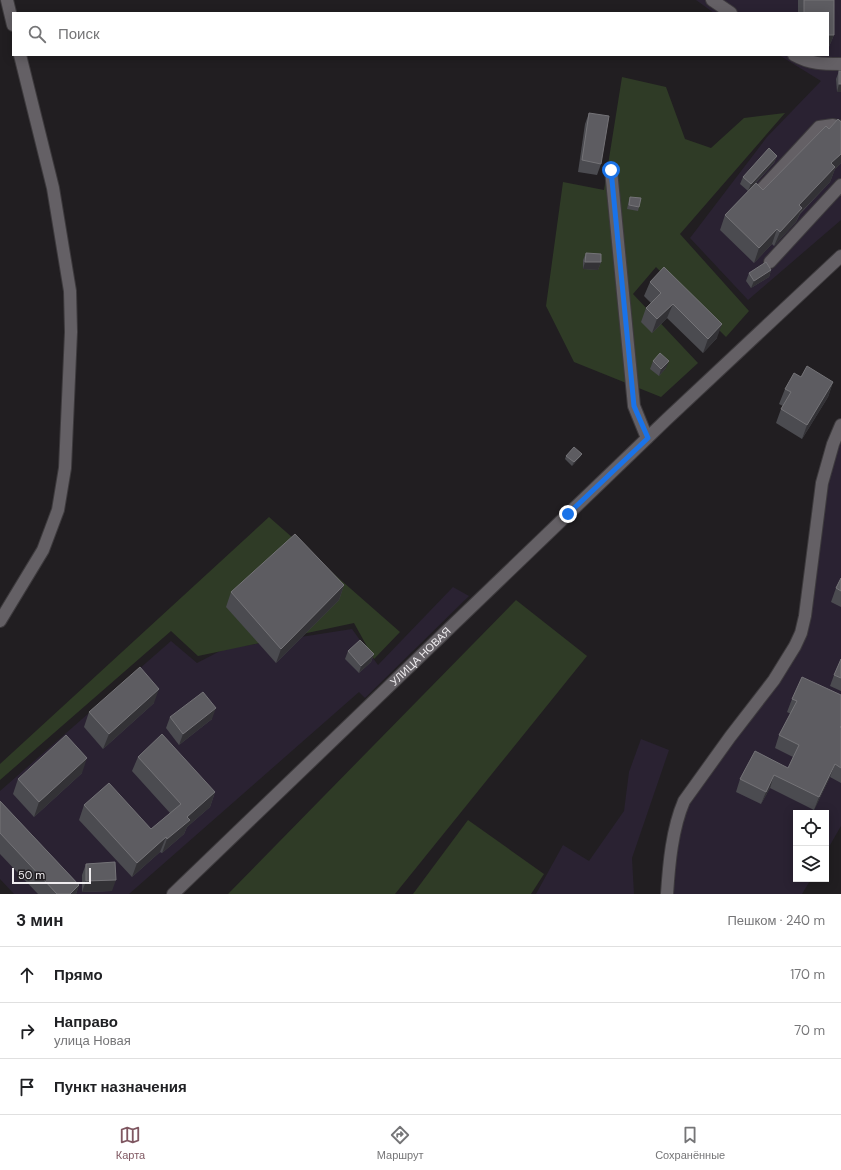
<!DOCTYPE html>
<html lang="ru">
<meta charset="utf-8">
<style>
:root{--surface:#fff;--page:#f2f2f2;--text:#202124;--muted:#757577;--line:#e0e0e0;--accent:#7f5761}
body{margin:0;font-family:"DM Sans",sans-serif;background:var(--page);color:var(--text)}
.controls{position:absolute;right:12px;bottom:12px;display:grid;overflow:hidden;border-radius:0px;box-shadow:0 2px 10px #0003}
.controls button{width:36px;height:36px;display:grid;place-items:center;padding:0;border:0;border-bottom:1px solid var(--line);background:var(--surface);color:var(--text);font:20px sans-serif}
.scale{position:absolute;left:12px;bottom:10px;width:79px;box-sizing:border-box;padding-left:4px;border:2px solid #efecef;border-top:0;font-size:11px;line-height:14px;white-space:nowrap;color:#efecef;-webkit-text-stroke:3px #211e21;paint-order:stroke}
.stop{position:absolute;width:12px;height:12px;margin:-9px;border:3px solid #1a73e8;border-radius:50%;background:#fff}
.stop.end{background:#1a73e8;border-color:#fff;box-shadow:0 1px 4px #0008}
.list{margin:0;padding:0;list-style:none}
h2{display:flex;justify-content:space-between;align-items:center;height:52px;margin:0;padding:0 16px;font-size:17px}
h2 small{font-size:13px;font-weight:400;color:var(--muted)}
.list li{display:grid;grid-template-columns:26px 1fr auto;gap:12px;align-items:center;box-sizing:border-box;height:56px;padding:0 16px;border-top:1px solid var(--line)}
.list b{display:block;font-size:15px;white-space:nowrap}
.list p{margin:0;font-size:13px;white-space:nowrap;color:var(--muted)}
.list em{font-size:13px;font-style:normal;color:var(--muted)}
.icon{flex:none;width:22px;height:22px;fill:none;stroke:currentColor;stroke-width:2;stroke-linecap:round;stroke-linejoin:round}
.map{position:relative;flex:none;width:841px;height:894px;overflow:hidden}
.search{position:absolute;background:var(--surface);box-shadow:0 2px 10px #0003;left:12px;right:12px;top:12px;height:44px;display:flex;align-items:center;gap:10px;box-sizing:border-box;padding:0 14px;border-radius:0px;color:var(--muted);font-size:15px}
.sheet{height:220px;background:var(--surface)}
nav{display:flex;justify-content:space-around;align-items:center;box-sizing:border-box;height:56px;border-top:1px solid var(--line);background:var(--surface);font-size:11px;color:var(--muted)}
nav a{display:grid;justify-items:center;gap:2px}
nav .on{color:var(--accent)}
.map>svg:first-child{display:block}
</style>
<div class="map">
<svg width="841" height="894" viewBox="0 0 841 894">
<rect width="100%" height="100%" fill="#211e21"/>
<g fill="#2a2232">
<path d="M696 0H841V220L748 300 690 238 767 137 821 81 779 55H828V13H714Z"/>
<path d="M841 437V826L826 852V813H796V879H811L802 894H673L682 806 766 688 807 617 819 496Z"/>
<path d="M453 587 469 596 365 698 359 692 129 894H14L0 879V791L171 641 197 663 224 649 352 629 378 665Z"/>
<path d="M641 739 669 750 632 858 634 894H536L563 845 589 861 624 811 629 772Z"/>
</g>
<g fill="#2f3b26">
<path d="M622 77 666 87 685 139 711 148 744 118 785 113 680 234 749 311 726 337 656 267 633 294 698 363 661 397 574 362 546 306 563 182 604 190Z"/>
<path d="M269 517 400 632 374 659 354 623 198 656 171 631 0 780V764Z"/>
<path d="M516 600 587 656 395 894H228Z"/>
<path d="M468 820 544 874 531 894H413Z"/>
</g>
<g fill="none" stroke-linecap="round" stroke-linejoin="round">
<defs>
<g id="minor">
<path d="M7 0 13 25"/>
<path d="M712 0 731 13"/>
<path d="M794 55C810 64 823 64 841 64"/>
<path d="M611 170 634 406 647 438"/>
<path d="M759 192 819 127 833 125 841 127"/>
<path d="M770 262 841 185"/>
<path d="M0 621 43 550 58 510 65 468 71 332 70 291 53 188 20 55"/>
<path id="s1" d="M173 894 667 419 841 256"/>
<path d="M667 894C669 864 672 829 684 801L730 737 774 680 795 646 801 633 805 616 822 483 833 444 841 425"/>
</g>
</defs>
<use href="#minor" stroke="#3d3a3d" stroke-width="14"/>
<use href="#minor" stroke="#646065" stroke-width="12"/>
</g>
<g fill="#4b4b50">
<path d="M798 0H834V35L828 49V13H798Z"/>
<path d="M839 71H841V92H837L836 79Z"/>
<path d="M589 113 601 164 597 175 578 172 585 124Z"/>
<path d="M841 122V163L835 169 830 182 800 214 796 222 774 246 772 244 754 263 720 230 725 215 748 191 740 184 743 177 777 156 774 163 756 183 763 190 829 129Z"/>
<path d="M630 197 639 207 638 211 627 209 629 200Z"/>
<path d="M586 253 601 262 598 270 583 269V260Z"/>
<path d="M771 270 769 277 751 288 746 281 749 273Z"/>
<path d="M650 282 717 338 703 353 667 318 652 333 641 322 646 308 651 303 644 296Z"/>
<path d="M653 361 666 368 659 376 650 369Z"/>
<path d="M801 377 833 382 828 397 802 439 776 423 781 409 783 406 779 404 785 389Z"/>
<path d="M582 454 580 457 572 466 565 459 566 456Z"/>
<path d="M841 578V607L831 602 836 588Z"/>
<path d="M344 585 339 600 276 663 226 607 231 592Z"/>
<path d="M348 651 374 654 371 662 359 673 345 659Z"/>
<path d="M841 659V691L830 686 834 675Z"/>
<path d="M841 695V783L830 777 814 810 770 788 761 804 736 792 740 779 788 768 793 757 775 748 779 735 791 714 787 712 792 699Z"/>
<path d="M154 703 103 749 84 727 89 712Z"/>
<path d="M170 717 212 719 179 745 166 728Z"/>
<path d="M138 757 215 792 210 807 187 827 184 834 162 853 160 852 132 877 79 820 84 805 151 829 170 813 132 771Z"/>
<path d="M82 773 34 817 13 794 18 779Z"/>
<path d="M0 801 79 885 76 894H38L0 854Z"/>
<path d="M86 864 112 891 82 892V875Z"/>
</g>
<g fill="#333236">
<path d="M828 35H834L828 49Z"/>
<path d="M839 84H841V92H837Z"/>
<path d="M841 154V163L835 169 830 182 800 213 796 222 774 246 780 232 799 205 831 163Z"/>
<path d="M777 156 774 163 748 191 751 184Z"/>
<path d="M777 229 772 244 754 263 759 248Z"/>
<path d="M585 262H601L598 270 583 269Z"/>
<path d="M771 270 769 277 751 288 754 281Z"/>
<path d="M673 304 667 318 652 333 657 319Z"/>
<path d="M722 324 717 338 703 353 708 339Z"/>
<path d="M669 361 666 368 659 376 661 369Z"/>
<path d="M833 382 828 397 802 439 807 425Z"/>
<path d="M582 454 580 457 572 466 574 462Z"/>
<path d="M344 585 339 600 276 663 281 649Z"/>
<path d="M374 654 371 662 359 673 361 666Z"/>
<path d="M159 689 154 703 103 749 109 734Z"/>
<path d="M216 708 212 719 179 745 183 734Z"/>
<path d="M87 758 82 773 34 817 39 802Z"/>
<path d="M835 764 830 777 814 810 819 797Z"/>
<path d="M774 775 770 788 761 804 766 792Z"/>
<path d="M215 792 210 807 187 827 184 834 162 853 167 839 187 817Z"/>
<path d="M166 837 160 852 132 877 137 863Z"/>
<path d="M116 880 112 891 82 892 86 881Z"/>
<path d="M79 885 76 894H70Z"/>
</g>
<g fill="#5d5c61" stroke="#747377">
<path d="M804 0H834V35H828V13H804Z"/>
<rect x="839" y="71" width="2" height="13"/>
<path d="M589 113 609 116 601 164 582 160Z"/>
<path d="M838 119 841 122V154L831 163 835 167 799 205 802 208 780 232 777 229 759 248 725 215 756 183 763 190 826 126 829 129Z"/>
<path d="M769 148 777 156 751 184 743 177Z"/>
<path d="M630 197 641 198 639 207 629 205Z"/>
<path d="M586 253 601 254V262H585Z"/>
<path d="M766 262 771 270 754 281 749 273Z"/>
<path d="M664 267 722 324 708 339 673 304 657 319 646 308 661 293 650 282Z"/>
<path d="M660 353 669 361 661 369 653 361Z"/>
<path d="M807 366 833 382 807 425 781 409 791 392 785 389 794 373 801 377Z"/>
<path d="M574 447 582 454 574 462 566 456Z"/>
<path d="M295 534 344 585 281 649 231 592Z"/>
<path d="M841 578V591L836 588Z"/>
<path d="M360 640 374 654 361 666 348 651Z"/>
<path d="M841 659V678L834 675Z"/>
<path d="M140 667 159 689 109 734 89 712Z"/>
<path d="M802 677 841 695V726L840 727 841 728V768L835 764 819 797 774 775 766 792 740 779 755 751 788 768 799 745 779 735 797 701 792 699Z"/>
<path d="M203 692 216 708 183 734 170 717Z"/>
<path d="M162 734 215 792 187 817 190 820 167 839 166 837 137 863 84 805 109 783 151 829 181 804 138 757Z"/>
<path d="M66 735 87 758 39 802 18 779Z"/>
<path d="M0 801 79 885 70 894H57L0 833Z"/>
<path d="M115 862 116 880 86 881V864Z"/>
</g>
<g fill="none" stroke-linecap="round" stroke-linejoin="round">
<path stroke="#1a73e8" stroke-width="5" d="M568 514 648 438 634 406 611 170"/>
</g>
<g text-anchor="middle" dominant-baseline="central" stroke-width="3" stroke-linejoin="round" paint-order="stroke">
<g font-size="11" fill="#efecef" stroke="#211e21">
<text stroke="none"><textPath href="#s1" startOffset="343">УЛИЦА НОВАЯ</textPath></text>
</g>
</g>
</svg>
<div class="controls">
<button><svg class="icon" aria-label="locate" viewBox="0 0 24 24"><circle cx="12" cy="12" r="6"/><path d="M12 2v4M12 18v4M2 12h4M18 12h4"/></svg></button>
<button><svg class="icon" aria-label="layers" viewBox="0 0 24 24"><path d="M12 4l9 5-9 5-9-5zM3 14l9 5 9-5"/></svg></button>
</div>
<div class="scale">50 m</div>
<div class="stop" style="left:611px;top:170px"></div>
<div class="stop end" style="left:568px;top:514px"></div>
<div class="search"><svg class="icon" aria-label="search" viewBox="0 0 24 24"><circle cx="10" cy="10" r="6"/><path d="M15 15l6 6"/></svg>Поиск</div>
</div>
<section class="sheet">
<h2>3 мин<small>Пешком · 240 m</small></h2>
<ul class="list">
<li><svg class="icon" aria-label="ahead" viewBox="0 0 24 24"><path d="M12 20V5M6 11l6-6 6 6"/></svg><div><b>Прямо</b></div><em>170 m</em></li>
<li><svg class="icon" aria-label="right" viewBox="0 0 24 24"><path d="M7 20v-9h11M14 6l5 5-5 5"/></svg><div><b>Направо</b><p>улица Новая</p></div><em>70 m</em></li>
<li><svg class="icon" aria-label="arrive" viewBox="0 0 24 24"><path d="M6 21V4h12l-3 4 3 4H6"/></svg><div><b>Пункт назначения</b></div></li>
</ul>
</section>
<nav>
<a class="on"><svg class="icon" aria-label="map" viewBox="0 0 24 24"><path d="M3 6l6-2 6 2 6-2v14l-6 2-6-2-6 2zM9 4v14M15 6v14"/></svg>Карта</a>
<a><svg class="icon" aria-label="directions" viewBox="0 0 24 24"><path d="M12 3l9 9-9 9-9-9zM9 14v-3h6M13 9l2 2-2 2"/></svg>Маршрут</a>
<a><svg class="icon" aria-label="saved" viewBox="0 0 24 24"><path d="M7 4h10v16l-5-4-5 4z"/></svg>Сохранённые</a>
</nav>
